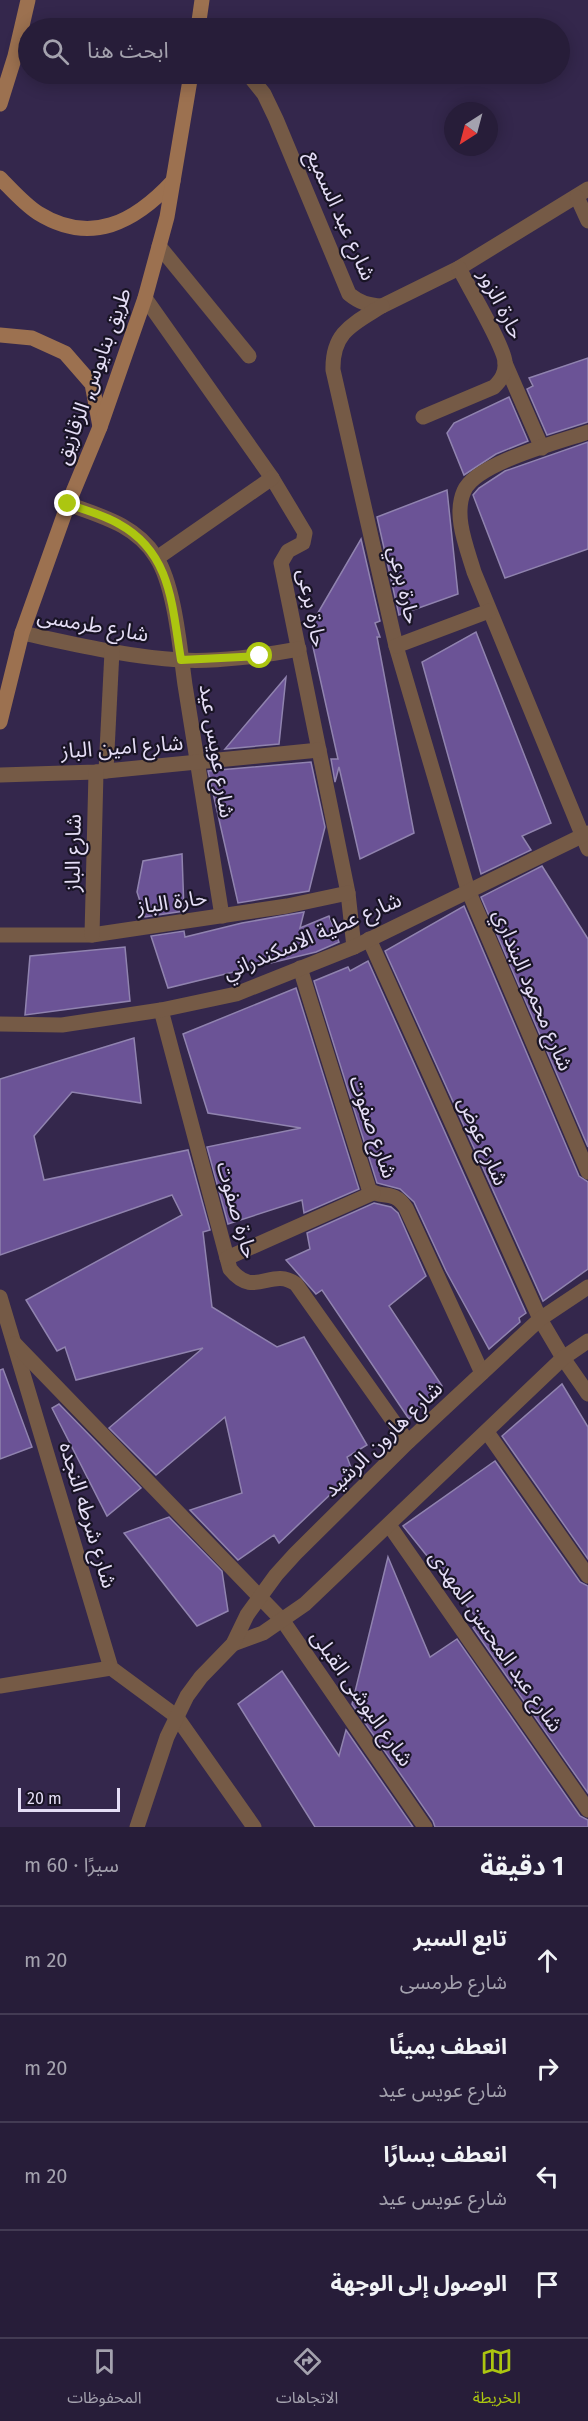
<!DOCTYPE html>
<html lang="ar">
<meta charset="utf-8">
<style>
:root{--surface:#271d39;--page:#2f2641;--text:#f1f3f6;--muted:#a4a2ae;--line:#433b53;--accent:#acc610}
body{margin:0;font-family:"Fira Sans","Noto Sans Arabic",sans-serif;background:var(--page);color:var(--text);direction:rtl}
.compass{position:absolute;left:444px;top:102px;width:54px;height:54px;border-radius:50%;background:var(--surface);box-shadow:0 3px 15px #0003;rotate:216deg}
.scale{position:absolute;left:18px;bottom:15px;width:102px;box-sizing:border-box;padding-left:6px;border:3px solid #e5def6;border-top:0;font-size:16px;line-height:21px;white-space:nowrap;color:#e5def6;-webkit-text-stroke:4px #191425;paint-order:stroke}
.stop{position:absolute;width:18px;height:18px;margin:-14px;border:4px solid #acc610;border-radius:50%;background:#fff}
.stop.end{background:#acc610;border-color:#fff;box-shadow:0 2px 6px #0008}
.list{margin:0;padding:0;list-style:none}
h2{display:flex;justify-content:space-between;align-items:center;height:78px;margin:0;padding:0 24px;font-size:26px}
h2 small{font-size:20px;font-weight:400;color:var(--muted)}
.list li{display:grid;grid-template-columns:39px 1fr auto;gap:18px;align-items:center;box-sizing:border-box;height:108px;padding:0 24px;border-top:2px solid var(--line)}
.list b{display:block;font-size:22px;white-space:nowrap}
.list p{margin:0;font-size:20px;white-space:nowrap;color:var(--muted)}
.list em{font-size:20px;font-style:normal;color:var(--muted)}
.icon{flex:none;width:33px;height:33px;fill:none;stroke:currentColor;stroke-width:2;stroke-linecap:round;stroke-linejoin:round}
.map{position:relative;flex:none;width:588px;height:1827px;overflow:hidden;direction:ltr}
.search{position:absolute;background:var(--surface);box-shadow:0 3px 15px #0003;left:18px;right:18px;top:18px;height:66px;display:flex;align-items:center;gap:15px;box-sizing:border-box;padding:0 21px;border-radius:33px;color:var(--muted);font-size:22px}
.sheet{height:510px;background:var(--surface)}
nav{display:flex;justify-content:space-around;align-items:center;box-sizing:border-box;height:84px;border-top:2px solid var(--line);background:var(--surface);font-size:16px;color:var(--muted)}
nav a{display:grid;justify-items:center;gap:3px}
nav .on{color:var(--accent)}
.map>svg:first-child{display:block}
</style>
<div class="map">
<svg width="588" height="1827" viewBox="0 0 588 1827">
<rect width="100%" height="100%" fill="#34274c"/>
<g fill="#6b5396" stroke="#9083af" stroke-width="1.5">
<path d="M588 358V422L547 435 527 389 533 386 529 378Z"/>
<path d="M509 397 528 441 496 454 464 475 447 433 454 423Z"/>
<path d="M588 442V549L505 578 473 495 479 488 505 471Z"/>
<path d="M447 490 458 594 399 615 377 517Z"/>
<path d="M361 539 380 621 375 623 380 637H377L414 833 360 859 339 767 335 782 331 759H338L313 647 312 623Z"/>
<path d="M476 632 551 823 522 836 531 850 481 874 422 662Z"/>
<path d="M286 677 279 744 225 749Z"/>
<path d="M311 762 325 827 309 891 238 903 208 771Z"/>
<path d="M182 854 184 911 145 917 137 892 143 861Z"/>
<path d="M542 866 588 939V1147L481 897Z"/>
<path d="M464 906 579 1176 588 1182V1269L543 1301 385 951Z"/>
<path d="M304 912 300 928 329 916 339 942 316 952 168 988 151 936 184 931 185 937 242 923Z"/>
<path d="M125 947 130 1001 25 1015 30 956Z"/>
<path d="M368 961 526 1313 519 1318 520 1322 489 1349 446 1271 414 1202 400 1189 377 1183 314 981 348 967 350 971Z"/>
<path d="M296 988 359 1189 304 1213 302 1200 228 1224 207 1147 301 1128 208 1113 183 1034Z"/>
<path d="M134 1038 141 1103 72 1092 34 1136 44 1180 188 1150 210 1230 203 1232 212 1307 277 1347 304 1337 367 1445 347 1457 353 1473 279 1543 274 1535 238 1560 190 1510 242 1493 225 1417 156 1475 109 1428 203 1348 76 1380 65 1347 57 1351 26 1300 182 1215 172 1195 0 1255V1079Z"/>
<path d="M374 1203 391 1207 398 1213 426 1276 389 1306 442 1386 409 1419 322 1290 316 1294 286 1260 310 1249 307 1233Z"/>
<path d="M3 1369 32 1447 0 1459V1370Z"/>
<path d="M562 1384 588 1427V1559L502 1436Z"/>
<path d="M59 1404 141 1488 107 1516 52 1408Z"/>
<path d="M495 1461 580 1582 588 1586V1793L473 1628 480 1622 403 1526Z"/>
<path d="M169 1517 222 1571 228 1611 197 1626 124 1533Z"/>
<path d="M388 1557 430 1657 457 1639 580 1816 588 1820V1827H435L433 1821 352 1704Z"/>
<path d="M282 1671 339 1756 346 1730 413 1827H315L238 1704Z"/>
</g>
<g fill="none" stroke-linecap="round" stroke-linejoin="round">
<g stroke="#755a46" stroke-width="15">
<path d="M248 74 264 94 276 119 349 294C360 303 368 305 382 306L459 268 588 189"/>
<path d="M577 197 588 221"/>
<path d="M159 246 249 356"/>
<path d="M145 298 272 478 305 533 303 543 288 551 281 563 348 893 354 947"/>
<path d="M382 306C353 324 332 332 333 370L396 646 468 890 588 1172"/>
<path d="M505 363 542 448"/>
<path d="M423 417 494 387C501 380 506 373 505 362 504 346 468 286 459 268"/>
<path d="M588 432C559 442 476 463 464 491 453 516 467 548 474 572L588 849"/>
<path d="M68 504C101 516 136 525 156 557 175 586 180 650 185 685 197 762 209 839 222 916"/>
<path d="M157 558 272 478"/>
<path d="M22 633C74 644 127 657 180 660 220 662 259 656 299 649"/>
<path d="M396 646 489 611"/>
<path d="M106 771 112 651"/>
<path d="M0 775 96 772 319 750"/>
<path d="M0 935H92L287 906 348 893"/>
<path d="M92 935 96 772"/>
<path d="M369 939 540 1319 563 1358 588 1394"/>
<path d="M300 968 369 1189C380 1200 393 1188 406 1208L482 1373"/>
<path d="M161 1010 230 1269C255 1300 271 1266 296 1284L408 1442"/>
<path d="M0 1024 62 1025 161 1010 236 994 354 947 588 833"/>
<path d="M227 1258 373 1193"/>
<path d="M0 1297 111 1668 176 1716 254 1827"/>
<path d="M15 1344 283 1621 425 1827"/>
<path d="M487 1432 588 1576"/>
<path d="M389 1525 588 1810"/>
<path d="M233 1644 263 1633 305 1604 563 1358 588 1341"/>
<path d="M0 1686 111 1668"/>
<path d="M137 1827 167 1737 187 1696 201 1677 233 1644 247 1615 276 1575 295 1554 408 1442 540 1319 588 1287"/>
</g>
<g stroke="#9c7150" stroke-width="15">
<path d="M198 28 202 0"/>
<path d="M0 104 15 56 28 0"/>
<path d="M0 178C12 190 24 204 38 213 91 246 135 222 173 181"/>
<path d="M0 335 32 338 65 353 92 384 100 427"/>
<path d="M0 722 22 633 68 504 100 427 145 298 167 217 191 74"/>
</g>
</g>
<g fill="none" stroke-linecap="round" stroke-linejoin="round">
<path stroke="#acc610" stroke-width="8" d="M68 504C85 510 104 515 119 524 172 553 172 607 181 660L260 656"/>
</g>
<g text-anchor="middle" dominant-baseline="central" stroke-width="4.5" stroke-linejoin="round" paint-order="stroke">
<g font-size="21" fill="#e5def6" stroke="#191425">
<text transform="translate(341 215) rotate(66)">شارع عبد السميع</text>
<text transform="translate(501 304) rotate(63)">حارة الزور</text>
<text transform="translate(93 376) rotate(-70)">طريق بنايوس, الزقازيق</text>
<text transform="translate(404 585) rotate(77)">حارة برعي</text>
<text transform="translate(312 608) rotate(79)">حارة برعى</text>
<text transform="translate(93 625) rotate(10)">شارع طرمسى</text>
<text transform="translate(122 747) rotate(-4)">شارع امين الباز</text>
<text transform="translate(217 751) rotate(81)">شارع عويس عيد</text>
<text transform="translate(73 853) rotate(-89)">شارع الباز</text>
<text transform="translate(172 902) rotate(-8)">حارة الباز</text>
<text transform="translate(312 936) rotate(-23)">شارع عطية الاسكندراني</text>
<text transform="translate(533 990) rotate(67)">شارع محمود البنداري</text>
<text transform="translate(373 1127) rotate(71)">شارع صفوت</text>
<text transform="translate(483 1141) rotate(66)">شارع عوض</text>
<text transform="translate(237 1210) rotate(74)">حارة صفوت</text>
<text transform="translate(383 1439) rotate(-44)">شارع هارون الرشيد</text>
<text transform="translate(88 1515) rotate(73)">شارع شرطه النجده</text>
<text transform="translate(496 1641) rotate(55)">شارع عبد المحسن المهدى</text>
<text transform="translate(362 1698) rotate(55)">شارع البوشى القبلى</text>
</g>
</g>
</svg>
<svg class="compass" viewBox="-18 -18 36 36"><path d="M0-13l5 13h-10z" fill="#e53935"/><path d="M0 13l5-13h-10z" fill="#a4a2ae"/></svg>
<div class="scale">20 m</div>
<div class="stop" style="left:260px;top:656px"></div>
<div class="stop end" style="left:68px;top:504px"></div>
<div class="search"><svg class="icon" aria-label="search" viewBox="0 0 24 24"><circle cx="10" cy="10" r="6"/><path d="M15 15l6 6"/></svg>ابحث هنا</div>
</div>
<section class="sheet">
<h2>1 دقيقة<small>سيرًا · 60 m</small></h2>
<ul class="list">
<li><svg class="icon" aria-label="ahead" viewBox="0 0 24 24"><path d="M12 20V5M6 11l6-6 6 6"/></svg><div><b>تابع السير</b><p>شارع طرمسى</p></div><em>20 m</em></li>
<li><svg class="icon" aria-label="right" viewBox="0 0 24 24"><path d="M7 20v-9h11M14 6l5 5-5 5"/></svg><div><b>انعطف يمينًا</b><p>شارع عويس عيد</p></div><em>20 m</em></li>
<li><svg class="icon" aria-label="left" viewBox="0 0 24 24"><path d="M17 20v-9H6M10 6l-5 5 5 5"/></svg><div><b>انعطف يسارًا</b><p>شارع عويس عيد</p></div><em>20 m</em></li>
<li><svg class="icon" aria-label="arrive" viewBox="0 0 24 24"><path d="M6 21V4h12l-3 4 3 4H6"/></svg><div><b>الوصول إلى الوجهة</b></div></li>
</ul>
</section>
<nav>
<a class="on"><svg class="icon" aria-label="map" viewBox="0 0 24 24"><path d="M3 6l6-2 6 2 6-2v14l-6 2-6-2-6 2zM9 4v14M15 6v14"/></svg>الخريطة</a>
<a><svg class="icon" aria-label="directions" viewBox="0 0 24 24"><path d="M12 3l9 9-9 9-9-9zM9 14v-3h6M13 9l2 2-2 2"/></svg>الاتجاهات</a>
<a><svg class="icon" aria-label="saved" viewBox="0 0 24 24"><path d="M7 4h10v16l-5-4-5 4z"/></svg>المحفوظات</a>
</nav>
